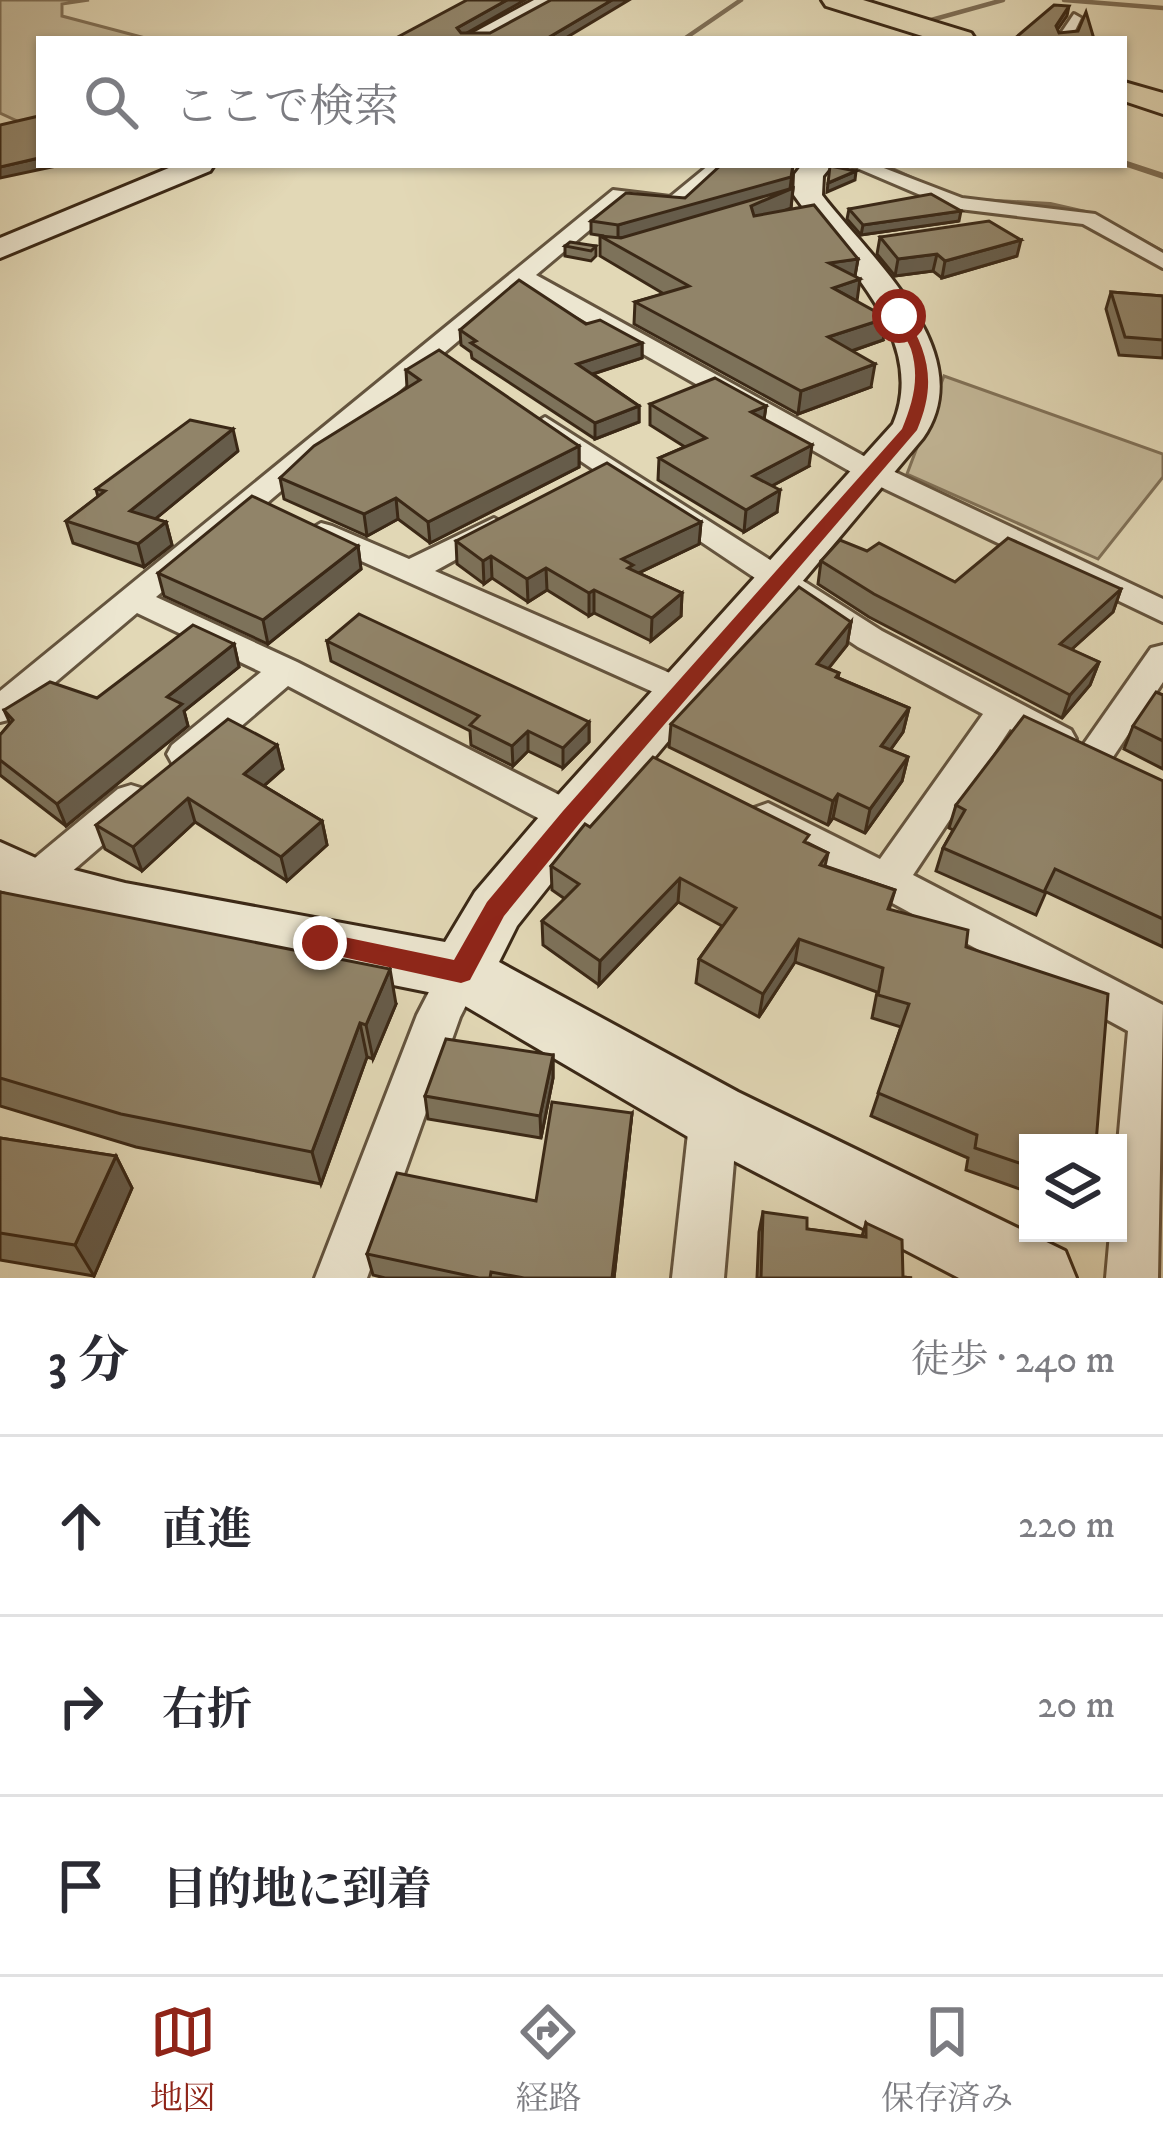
<!DOCTYPE html>
<html lang="ja">
<meta charset="utf-8">
<style>
:root{--surface:#fff;--page:#f2f2f3;--text:#2b2b33;--muted:#7c7c81;--line:#e1e1e2;--accent:#8f2418}
body{margin:0;font-family:"IM FELL DW Pica","Noto Serif JP",serif;background:var(--page);color:var(--text)}
.controls{position:absolute;right:36px;bottom:36px;display:grid;overflow:hidden;border-radius:0px;box-shadow:0 3px 9px #0004}
.controls button{width:108px;height:108px;display:grid;place-items:center;padding:0;border:0;border-bottom:3px solid var(--line);background:var(--surface);color:var(--text);font:60px sans-serif}
.stop{position:absolute;width:36px;height:36px;margin:-27px;border:9px solid #8f2418;border-radius:50%;background:#fff}
.stop.end{background:#8f2418;border-color:#fff;box-shadow:0 3px 12px #0008}
.list{margin:0;padding:0;list-style:none}
h2{display:flex;justify-content:space-between;align-items:center;height:156px;margin:0;padding:0 48px;font-size:51px}
h2 small{font-size:39px;font-weight:400;color:var(--muted)}
.list li{display:grid;grid-template-columns:78px 1fr auto;gap:36px;align-items:center;box-sizing:border-box;height:180px;padding:0 48px;border-top:3px solid var(--line)}
.list b{display:block;font-size:45px;white-space:nowrap}
.list em{font-size:39px;font-style:normal;color:var(--muted)}
.icon{flex:none;width:66px;height:66px;fill:none;stroke:currentColor;stroke-width:2;stroke-linecap:round;stroke-linejoin:round}
.map{position:relative;flex:none;width:1163px;height:1278px;overflow:hidden}
.search{position:absolute;background:var(--surface);box-shadow:0 3px 9px #0004;left:36px;right:36px;top:36px;height:132px;display:flex;align-items:center;gap:30px;box-sizing:border-box;padding:0 42px;border-radius:0px;color:var(--muted);font-size:45px}
.sheet{height:696px;background:var(--surface)}
nav{display:flex;justify-content:space-around;align-items:center;box-sizing:border-box;height:168px;border-top:3px solid var(--line);background:var(--surface);font-size:33px;color:var(--muted)}
nav a{display:grid;justify-items:center;gap:6px}
nav .on{color:var(--accent)}
.map>svg:first-child{display:block}
</style>
<div class="map">
<svg width="1163" height="1278" viewBox="0 0 1163 1278">
<rect width="100%" height="100%" fill="#e2d8b6"/>
<filter id="stains"><feTurbulence type="fractalNoise" baseFrequency=".00167" numOctaves="4"/><feColorMatrix values="0 0 0 0 .2 0 0 0 0 .09 0 0 0 0 .02 0 0 0 .5 -.17"/></filter>
<radialGradient id="worn" r=".72"><stop offset=".6" stop-color="#630" stop-opacity="0"/><stop offset="1" stop-color="#630" stop-opacity=".3"/></radialGradient>
<g fill="#c5ba9b" stroke="#807158" stroke-width="3">
<path d="M0 0H89L62 4V16L149 39H39V131L0 113Z"/>
<path d="M944 376 1163 454V477L1098 559 907 474Z"/>
</g>
<g fill="none" stroke-linecap="round" stroke-linejoin="round">
<g stroke="#7d6e56" stroke-width="4.5">
<path d="M1064 0 1163 8"/>
<path d="M924 22 1003 0"/>
<path d="M684 39 741 0"/>
</g>
<g stroke="#7d6e56" stroke-width="6">
<path d="M1124 163 1163 176"/>
<path d="M881 165 927 186"/>
<path d="M979 201 1050 205 1085 213"/>
<path d="M1099 218 1163 253"/>
</g>
<defs>
<g id="street">
<path d="M1074 14 1081 18 1071 39H1057Z"/>
<path d="M709 165H729L681 208 624 201 536 275 880 465 1163 599V622L860 477 523 286 156 597 297 662 585 808 590 818 585 828 571 833 557 828 288 686 198 763 185 767 172 763 167 754 172 745 261 672 137 613 12 719 0 722V691L613 190 670 197Z"/>
<path d="M850 165H876L962 198 1095 214 1163 253V268L1083 224 951 208Z"/>
<path d="M545 417 882 631 1071 730 1076 739 1071 748 1058 752 1010 729 913 875 1163 1005 1158 1278H1106L1110 1233H1118V1144L1128 1031 754 828 749 818 754 808 768 803 880 859 983 714 858 647 536 431 532 425Z"/>
<path d="M494 518 509 527 504 533 435 571 695 684 700 692 695 700H671L310 538 306 532 321 523 332 526 409 559Z"/>
<path d="M1163 645V682L1107 766 1094 770 1081 766 1076 757 1081 748 1151 648Z"/>
<path d="M131 785 144 789 150 799 144 809 46 894 32 899 18 894 12 883 18 872 118 789Z"/>
<path d="M461 954 476 959 483 972 460 1017 367 1278H315L417 1015 446 959Z"/>
<path d="M714 1093 731 1099 738 1115 724 1278H672L690 1115 697 1099Z"/>
</g>
<g id="secondary">
<path d="M534 0H560L490 39H462Z"/>
<path d="M176 165H214L210 171 0 258V238Z"/>
<path d="M802 165H832L823 176 822 195C870 258 982 353 923 438L591 833 517 926 499 962 738 1092 1065 1251 1076 1278H959L690 1138 448 996 125 931 0 893V842L47 863 125 883 445 942 475 892 551 803 893 424C930 338 839 260 794 195L795 174Z"/>
</g>
<g id="highway">
<path d="M822 0H863L971 33 975 39H932L826 6Z"/>
<path d="M1124 82 1163 93V114L1124 101Z"/>
</g>
</defs>
<use href="#street" stroke="#64543e" stroke-width="6"/>
<use href="#secondary" stroke="#3a2816" stroke-width="6"/>
<use href="#highway" stroke="#3a2816" stroke-width="6"/>
<use href="#street" fill="#ece6d0" fill-rule="evenodd"/>
<use href="#secondary" fill="#ece6d0" fill-rule="evenodd"/>
<use href="#highway" fill="#e2d8b6" fill-rule="evenodd"/>
</g>
<g fill="#7d725a" stroke="#3a2816" stroke-width="3">
<path d="M793 188 791 208 785 210 858 259 855 276 856 301 883 340 852 351 871 387 798 414 634 324 635 302 664 294 600 256V236H604L591 234V221L685 198Z"/>
<path d="M849 209 959 221 861 235 847 219Z"/>
<path d="M880 237 1017 256 942 278 933 271 895 276 877 254Z"/>
<path d="M565 246H596V256L591 261 565 256Z"/>
<path d="M1111 292 1163 296V358L1119 355 1106 309Z"/>
<path d="M586 324 642 343V358L593 374 639 406V422L595 439 472 358 471 352 461 345 460 330Z"/>
<path d="M406 370 579 446V467L430 543 398 519 367 536 284 499 280 478 407 388Z"/>
<path d="M650 404 766 406 764 419 809 466 772 486 777 512 744 532 658 480 659 458 685 447 650 425Z"/>
<path d="M238 451 155 519 166 522 172 545 144 567 73 543 66 521 98 497 96 489Z"/>
<path d="M701 522 699 544 639 573 682 593 681 616 651 641 594 613 589 616 547 590 528 602 492 578 484 584 457 564 456 541Z"/>
<path d="M358 546 361 569 268 644 164 596 158 573Z"/>
<path d="M867 551 955 582 1121 589 1113 612 1071 650 1099 662 1090 685 1062 718 869 617 818 584 821 561Z"/>
<path d="M851 622 847 645 828 668 839 673 838 678 909 708 903 732 890 750 908 757 902 781 865 833 833 818 828 825 669 747 671 724Z"/>
<path d="M327 641 589 722V742L563 768 528 751 513 766 471 745 470 731 331 661Z"/>
<path d="M234 644 239 667 184 711 188 726 66 826 0 775V735L10 723 4 710 97 698Z"/>
<path d="M1163 695V769L1124 749 1133 726Z"/>
<path d="M277 745 283 769 264 786 322 821 327 845 287 881 195 822 142 871 105 849 96 825Z"/>
<path d="M1163 781V947L1046 892 1036 915 936 871 943 848 953 830 949 828 956 805Z"/>
<path d="M590 827 808 843 828 853 825 866 895 890 889 910 966 947 1028 1143V1192L966 1170 968 1158 871 1116 901 1027 872 1018 877 992 795 962 759 1017 696 983 699 959 722 926 678 902 599 985 543 945 542 921 565 899 552 890 551 866Z"/>
<path d="M0 892 396 1004 373 1059 367 1057 321 1184 136 1147 0 1106Z"/>
<path d="M553 1055V1078L541 1138 428 1119 425 1096Z"/>
<path d="M632 1113 614 1278H385L373 1275 367 1254 536 1201Z"/>
<path d="M0 1138 116 1156 132 1188 94 1276 0 1260Z"/>
<path d="M763 1212 807 1229 862 1236 866 1223 903 1277 912 1278H757L759 1232Z"/>
</g>
<g fill="#665c4a" stroke="#3a2816" stroke-width="3">
<path d="M507 0H525L458 38 457 28Z"/>
<path d="M612 0H629L564 39H546Z"/>
<path d="M1069 6 1067 16 1053 36 1056 26Z"/>
<path d="M39 158V165H61L0 178V167Z"/>
<path d="M793 165 790 189 793 188 791 208 749 226 618 238V225Z"/>
<path d="M856 171 855 180 827 192 828 183Z"/>
<path d="M961 211 959 221 861 235 863 225Z"/>
<path d="M1021 240 1017 256 942 278 945 261Z"/>
<path d="M937 254 933 271 895 276 898 259Z"/>
<path d="M858 259 854 281 829 263Z"/>
<path d="M860 279 857 301 833 288Z"/>
<path d="M887 318 883 340 825 360 828 337Z"/>
<path d="M642 343V358L577 379V364Z"/>
<path d="M875 364 871 387 798 414 801 391Z"/>
<path d="M639 406V422L595 439V423Z"/>
<path d="M766 406 763 427 751 412Z"/>
<path d="M233 429 238 451 137 534 130 511Z"/>
<path d="M812 445 809 466 751 497 753 476Z"/>
<path d="M579 446V467L430 543 428 522Z"/>
<path d="M780 490 777 512 744 532 746 510Z"/>
<path d="M396 498 398 519 367 536 364 514Z"/>
<path d="M166 522 172 545 144 567 138 544Z"/>
<path d="M701 522 699 544 632 576 622 559Z"/>
<path d="M358 546 361 569 268 644 263 620Z"/>
<path d="M491 556 492 578 484 584 483 561Z"/>
<path d="M546 568 547 590 528 602 527 579Z"/>
<path d="M1121 589 1113 612 1052 667 1060 644Z"/>
<path d="M594 590V613L589 616V593Z"/>
<path d="M682 593 681 616 651 641 652 618Z"/>
<path d="M851 622 847 645 814 687 817 664Z"/>
<path d="M234 644 239 667 184 711 188 726 66 826 57 804 167 697Z"/>
<path d="M1099 662 1090 685 1062 718 1070 695Z"/>
<path d="M909 708 903 732 876 770 881 746Z"/>
<path d="M589 722V742L563 768V748Z"/>
<path d="M528 731V751L513 766 512 746Z"/>
<path d="M277 745 283 769 250 798 244 774Z"/>
<path d="M908 757 902 781 865 833 870 809Z"/>
<path d="M838 794 833 818 828 825 833 801Z"/>
<path d="M188 798 195 822 142 871 133 847Z"/>
<path d="M322 821 327 845 287 881 281 857Z"/>
<path d="M680 878 678 902 599 985 600 961Z"/>
<path d="M799 939 795 962 759 1017 763 994Z"/>
<path d="M390 969 396 1004 373 1059 366 1025Z"/>
<path d="M360 1023 367 1057 321 1184 312 1152Z"/>
<path d="M553 1055V1078L541 1138 540 1116Z"/>
<path d="M632 1113 614 1278H612Z"/>
<path d="M116 1156 132 1188 94 1276 75 1245Z"/>
</g>
<g fill="#918469" stroke="#3a2816" stroke-width="3">
<path d="M467 0H507L457 28 461 33H490L551 0H612L546 39H394Z"/>
<path d="M1054 5 1069 6 1056 26 1059 33 1078 31 1086 12 1094 39H1014Z"/>
<path d="M39 116V158L0 167V125Z"/>
<path d="M721 165H793L791 177 618 225 591 221 626 193 685 198Z"/>
<path d="M830 166 856 171 828 183Z"/>
<path d="M793 188 751 206 754 216 814 205 858 259 829 263 860 279 833 288 887 318 828 337 875 364 801 391 635 302 689 286 600 236 621 238Z"/>
<path d="M931 194 961 211 863 225 849 209Z"/>
<path d="M989 221 1021 240 945 261 937 254 898 259 880 237Z"/>
<path d="M570 242 596 246 591 251 565 246Z"/>
<path d="M519 280 586 324 600 320 642 343 577 364 639 406 595 423 471 343 476 341 460 330Z"/>
<path d="M1111 292 1163 296V340L1125 337Z"/>
<path d="M439 350 579 446 428 522 396 498 364 514 280 478 314 446 420 380 406 370Z"/>
<path d="M715 378 766 406 751 412 812 445 753 476 780 490 746 510 659 458 706 438 650 404Z"/>
<path d="M190 420 233 429 130 511 166 522 138 544 66 521 105 491 96 489Z"/>
<path d="M607 463 701 522 622 559 633 565 628 568 682 593 652 618 594 590 589 593 546 568 527 579 491 556 483 561 456 541Z"/>
<path d="M252 496 358 546 263 620 158 573Z"/>
<path d="M1008 538 1121 589 1060 644 1099 662 1070 695 874 594 821 561 840 540 867 551 879 543 955 582Z"/>
<path d="M799 587 851 622 817 664 839 673 836 677 909 708 881 746 908 757 870 809 838 794 833 801 671 724Z"/>
<path d="M359 614 589 722 563 748 528 731 512 746 470 725 479 716 327 641Z"/>
<path d="M193 625 234 644 167 697 182 704 57 804 0 760V735L13 720 4 710 50 682 97 698Z"/>
<path d="M1156 692 1163 695V741L1133 726Z"/>
<path d="M1024 716 1163 781V919L1055 869 1044 892 943 848 965 810 956 805Z"/>
<path d="M228 719 277 745 244 774 322 821 281 857 188 798 133 847 96 825Z"/>
<path d="M653 757 809 835 804 842 828 853 820 865 895 890 888 909 968 930 966 947 1108 994 1096 1143H1028V1166L975 1148 977 1135 878 1093 909 1004 878 995 883 968 799 939 763 994 699 959 736 908 680 878 600 961 542 921 579 884 551 866 585 824 590 827Z"/>
<path d="M0 892 390 969 366 1025 360 1023 312 1152 121 1114 0 1078Z"/>
<path d="M446 1039 553 1055 540 1116 425 1096Z"/>
<path d="M552 1102 632 1113 612 1278H524L491 1272 490 1278H479L367 1254 397 1173 536 1201Z"/>
<path d="M0 1138 116 1156 75 1245 0 1233Z"/>
<path d="M763 1212 807 1218V1229L866 1237V1223L902 1240 903 1277 912 1278H761Z"/>
</g>
<path fill="#8f2418" d="M894 313H904C930 354 936 385 917 430L579 824 504 916 470 980 461 983 311 950 308 943 320 932 454 960 487 902 563 811 902 429C913 402 920 378 911 349 906 336 896 325 894 313Z"/>
<rect width="100%" height="100%" filter="url(#stains)"/>
<rect width="100%" height="100%" fill="url(#worn)"/>
</svg>
<div class="controls">
<button><svg class="icon" aria-label="layers" viewBox="0 0 24 24"><path d="M12 4l9 5-9 5-9-5zM3 14l9 5 9-5"/></svg></button>
</div>
<div class="stop" style="left:899px;top:316px"></div>
<div class="stop end" style="left:320px;top:943px"></div>
<div class="search"><svg class="icon" aria-label="search" viewBox="0 0 24 24"><circle cx="10" cy="10" r="6"/><path d="M15 15l6 6"/></svg>ここで検索</div>
</div>
<section class="sheet">
<h2>3 分<small>徒歩 · 240 m</small></h2>
<ul class="list">
<li><svg class="icon" aria-label="ahead" viewBox="0 0 24 24"><path d="M12 20V5M6 11l6-6 6 6"/></svg><div><b>直進</b></div><em>220 m</em></li>
<li><svg class="icon" aria-label="right" viewBox="0 0 24 24"><path d="M7 20v-9h11M14 6l5 5-5 5"/></svg><div><b>右折</b></div><em>20 m</em></li>
<li><svg class="icon" aria-label="arrive" viewBox="0 0 24 24"><path d="M6 21V4h12l-3 4 3 4H6"/></svg><div><b>目的地に到着</b></div></li>
</ul>
</section>
<nav>
<a class="on"><svg class="icon" aria-label="map" viewBox="0 0 24 24"><path d="M3 6l6-2 6 2 6-2v14l-6 2-6-2-6 2zM9 4v14M15 6v14"/></svg>地図</a>
<a><svg class="icon" aria-label="directions" viewBox="0 0 24 24"><path d="M12 3l9 9-9 9-9-9zM9 14v-3h6M13 9l2 2-2 2"/></svg>経路</a>
<a><svg class="icon" aria-label="saved" viewBox="0 0 24 24"><path d="M7 4h10v16l-5-4-5 4z"/></svg>保存済み</a>
</nav>
